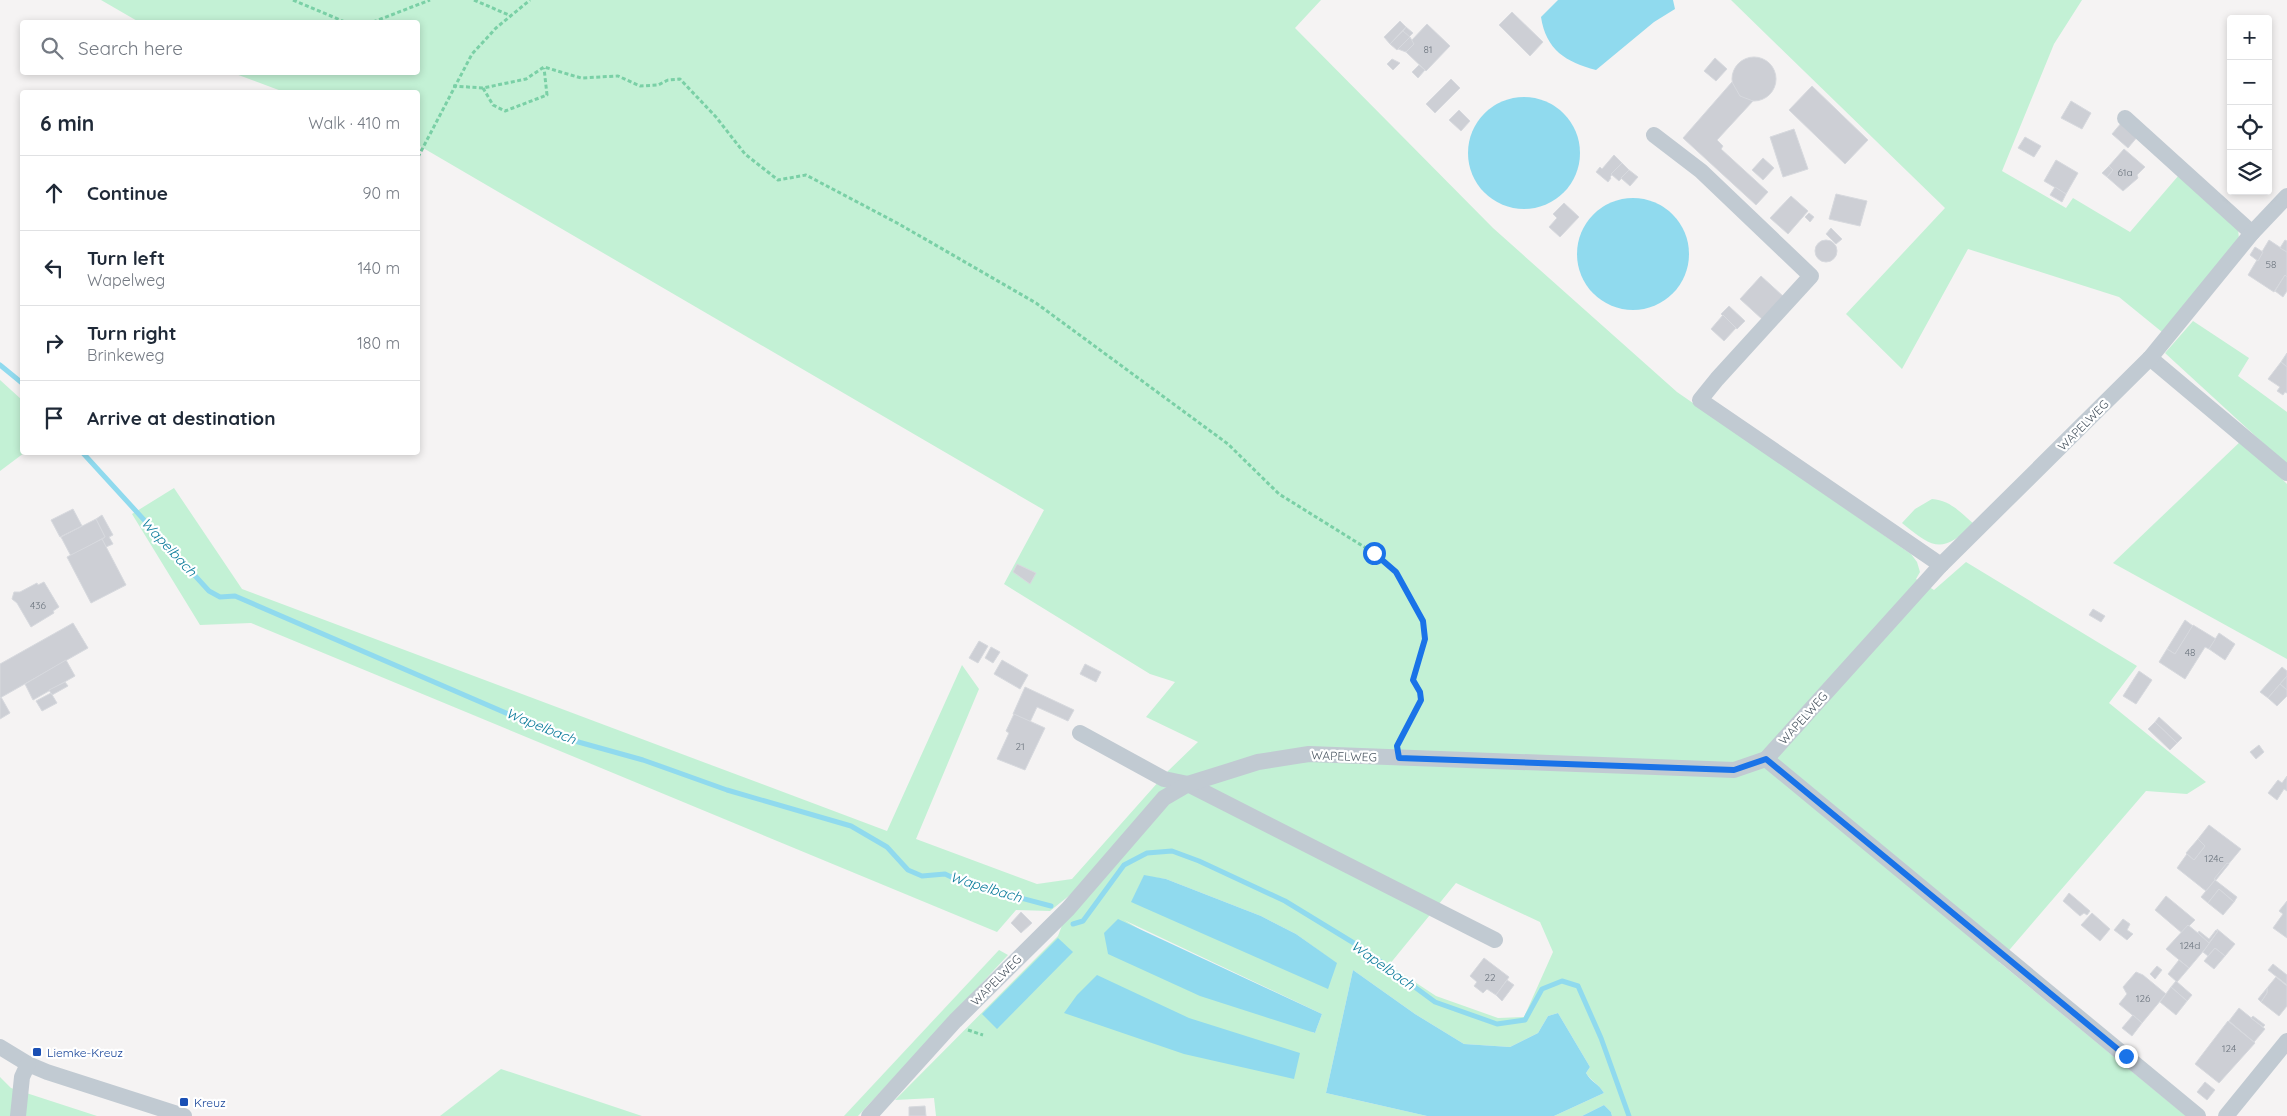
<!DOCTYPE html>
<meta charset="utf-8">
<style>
:root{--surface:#fff;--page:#f6f6f7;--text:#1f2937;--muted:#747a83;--line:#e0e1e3}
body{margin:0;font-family:Quicksand,sans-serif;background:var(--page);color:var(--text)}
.controls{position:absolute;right:15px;top:15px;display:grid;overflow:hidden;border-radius:5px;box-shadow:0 2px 8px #0003}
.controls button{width:45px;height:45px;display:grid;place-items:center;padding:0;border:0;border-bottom:1px solid var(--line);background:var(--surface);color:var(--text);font:25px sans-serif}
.stop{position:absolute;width:15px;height:15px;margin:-11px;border:4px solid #1a73e8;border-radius:50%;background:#fff}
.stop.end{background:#1a73e8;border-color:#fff;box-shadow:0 1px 5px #0008}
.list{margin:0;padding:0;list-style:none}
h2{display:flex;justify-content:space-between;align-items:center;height:65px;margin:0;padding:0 20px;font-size:21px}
h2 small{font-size:16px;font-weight:400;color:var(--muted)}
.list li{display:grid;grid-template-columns:32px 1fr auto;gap:15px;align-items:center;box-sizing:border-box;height:75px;padding:0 20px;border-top:1px solid var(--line)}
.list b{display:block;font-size:19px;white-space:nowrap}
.list p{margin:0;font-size:16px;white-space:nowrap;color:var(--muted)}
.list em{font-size:16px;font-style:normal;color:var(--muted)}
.icon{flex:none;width:28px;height:28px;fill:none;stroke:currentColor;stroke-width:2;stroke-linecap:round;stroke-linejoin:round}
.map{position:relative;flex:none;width:2287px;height:1116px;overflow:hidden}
.search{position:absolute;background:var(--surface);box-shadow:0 2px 8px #0003;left:20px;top:20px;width:400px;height:55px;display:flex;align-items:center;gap:12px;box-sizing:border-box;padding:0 18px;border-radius:5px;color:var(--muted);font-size:19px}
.panel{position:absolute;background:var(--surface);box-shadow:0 2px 8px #0003;left:20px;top:90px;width:400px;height:365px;border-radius:5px}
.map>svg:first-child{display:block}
</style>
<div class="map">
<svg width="2287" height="1116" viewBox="0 0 2287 1116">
<rect width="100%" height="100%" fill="#f5f3f3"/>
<g fill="#c3f1d5" fill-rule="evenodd">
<path d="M101 0H1321L1295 28 1493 228 1677 392 1911 554 1917 562 1920 572 1916 579 1934 590 1966 562 2137 666 2109 703 2206 782 2187 794 2146 791 1999 962 2186 1116H1612L1611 1112 1604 1105 1582 1116H1554L1604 1093C1599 1084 1591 1081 1586 1073L1590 1067 1558 1013 1548 1016 1538 1033 1510 1047 1464 1044 1415 1014 1353 970 1326 1093 1427 1116H936L934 1098 895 1100 1058 936 1075 891 1050 911 1016 910 997 932 251 623 200 625 132 514 174 488 242 589 887 831 962 665 979 689 916 839 1037 884 1072 879 1168 771 1198 742 1146 717 1175 682 1150 674 1004 584 1044 510 418 145V92H284L233 73 418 72V22H139ZM1144 876 1166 879 1261 916 1296 934 1336 963 1132 902ZM1456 883 1540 922 1553 952 1524 1017 1498 1018 1436 996 1389 965ZM1124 920 1322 1014 1315 1033H1314Z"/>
<path d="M1731 0H2082L2054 44 2002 171 2066 208 2073 198 2130 232 2179 175 2238 227 2239 240 2162 332 2119 297 1968 249 1902 369 1846 314 1945 208Z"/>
<path d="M2193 321 2249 358 2238 376 2287 412V465L2165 353Z"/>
<path d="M0 380 22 400V452L24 453 0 471Z"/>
<path d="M2242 440 2287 484V659L2113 563Z"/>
<path d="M1932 499C1950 500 1961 513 1974 524 1942 553 1935 550 1902 523L1915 509Z"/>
<path d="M999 950 1008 955 858 1116H844Z"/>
<path d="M501 1069 642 1116H440Z"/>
<path d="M0 1077 11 1088 97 1116H0Z"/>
</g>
<g fill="#90daee">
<path d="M1558 0H1673L1675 9 1654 22 1596 70C1566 62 1546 50 1541 17Z"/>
<circle cx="1524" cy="153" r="56"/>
<circle cx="1633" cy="254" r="56"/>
<path d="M1144 875 1166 879 1261 916 1296 934 1337 963 1328 989 1131 902Z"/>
<path d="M1118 919 1322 1014 1315 1033 1200 996 1108 954 1104 933Z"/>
<path d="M1058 938 1073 952 997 1029 982 1014Z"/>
<path d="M1353 970 1415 1014 1464 1044 1510 1047 1538 1033 1548 1016 1558 1013 1590 1067 1586 1073C1591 1082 1599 1084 1604 1093L1554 1116H1427L1326 1093Z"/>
<path d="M1097 975 1189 1018 1300 1053 1294 1079 1184 1054 1064 1013 1077 995Z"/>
<path d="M1604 1105 1611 1112 1612 1116H1582Z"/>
</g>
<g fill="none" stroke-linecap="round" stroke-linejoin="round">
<g stroke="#90daee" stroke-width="5">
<path d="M0 365 22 383"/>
<path d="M82 452 209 591 220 597 235 596 564 738 643 760 727 790 851 826 887 847 908 870 922 876 945 874 964 883 1051 906"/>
<path d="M1073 924 1083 921 1124 865 1147 853 1172 851 1199 861 1285 901 1362 948 1435 1002 1497 1024 1525 1020 1542 989 1562 981 1578 986 1601 1038 1629 1116"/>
</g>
</g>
<g fill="#cdcfd5" stroke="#d7d9de">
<path d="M1512 12 1543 42 1530 56 1499 25Z"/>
<path d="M1400 21 1406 27 1390 44 1384 37Z"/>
<path d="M1427 24 1450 46 1426 71 1406 52 1414 44 1411 41Z"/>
<path d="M1406 27 1413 33 1409 37 1403 31Z"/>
<path d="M1403 31 1410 37 1397 50 1390 44Z"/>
<path d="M1410 37 1414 44 1406 52 1398 49Z"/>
<circle cx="1754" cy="79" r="22"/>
<path d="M1715 58 1727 69 1716 81 1704 71Z"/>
<path d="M1392 59 1400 63 1393 70 1387 64Z"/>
<path d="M1419 65 1425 70 1418 78 1412 72Z"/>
<path d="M1451 79 1460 88 1435 113 1426 104Z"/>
<path d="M1732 82 1740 96 1753 101 1717 140 1723 146 1721 149 1768 192 1756 205 1683 138Z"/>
<path d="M1812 86 1868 140 1845 164 1789 110Z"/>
<path d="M2071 101 2091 113 2082 129 2061 118Z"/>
<path d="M1459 110 1470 121 1461 131 1449 120Z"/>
<path d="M2122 122 2138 136 2128 148 2112 134Z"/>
<path d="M1794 129 1808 169 1783 177 1770 137Z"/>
<path d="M2025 137 2041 146 2034 157 2018 148Z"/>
<path d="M2124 149 2145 167 2137 175 2138 178 2123 191 2107 177 2113 170 2109 166Z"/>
<path d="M1614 155 1622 163 1610 177 1611 178 1608 182 1596 172 1600 167 1602 169Z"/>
<path d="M1763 158 1774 168 1763 180 1752 170Z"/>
<path d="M2056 160 2078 173 2066 194 2044 181Z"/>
<path d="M1622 163 1629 170 1619 181 1611 174Z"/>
<path d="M2109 166 2113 170 2107 177 2102 173Z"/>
<path d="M1629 170 1638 177 1630 186 1621 178Z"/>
<path d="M2055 187 2066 194 2062 202 2050 195Z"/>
<path d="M1836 194 1867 201 1860 226 1829 219Z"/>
<path d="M1791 196 1808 211 1788 234 1770 218Z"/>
<path d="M1564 203 1579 217 1560 237 1549 227 1557 218 1553 214Z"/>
<path d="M1809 213 1814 217 1810 222 1805 217Z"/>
<path d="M1831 228 1842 239 1836 244 1826 234Z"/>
<path d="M2269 240 2287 252V277L2285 275 2274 292 2248 275Z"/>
<path d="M2285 240 2287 241V252L2280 248Z"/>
<circle cx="1826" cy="251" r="11"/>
<path d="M2255 247 2263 252 2258 261 2250 255Z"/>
<path d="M2285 275 2287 277V291L2283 297 2275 291Z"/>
<path d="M1761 276 1784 297 1763 320 1740 299Z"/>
<path d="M1729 306 1745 321 1737 329 1721 314Z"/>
<path d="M1723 315 1736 328 1724 341 1711 329Z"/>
<path d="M2287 353V367L2281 362Z"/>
<path d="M2281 362 2287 367V393L2285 392 2283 395 2277 391 2280 387 2268 379Z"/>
<path d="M73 509 82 526 60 537 51 520Z"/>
<path d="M102 515 113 535 109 537 113 544 106 547 102 539 105 537 96 519Z"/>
<path d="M96 519 105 537 71 556 61 537Z"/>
<path d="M102 539 126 585 91 603 67 557Z"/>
<path d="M1017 564 1036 573 1030 584 1013 572Z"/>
<path d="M44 582 59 607 53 611 54 613 31 627 17 603 12 599 14 592H20L37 583 38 585Z"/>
<path d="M2093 609 2105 616 2101 622 2089 615Z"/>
<path d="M2185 620 2193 626 2175 654 2167 649Z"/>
<path d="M73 623 88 648 0 698V664Z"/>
<path d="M2193 625 2216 639 2209 649 2205 647 2185 679 2159 662 2167 649 2175 654Z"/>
<path d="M2219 633 2235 644 2225 660 2209 649Z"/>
<path d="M979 641 988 646 978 663 969 658Z"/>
<path d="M991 647 1000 652 993 663 985 658Z"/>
<path d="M66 660 75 676 33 700 25 684Z"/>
<path d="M1002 660 1028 675 1020 689 994 674Z"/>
<path d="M1085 664 1101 672 1096 682 1080 674Z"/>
<path d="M2282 667 2287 671V676L2268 698 2260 692Z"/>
<path d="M2139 671 2152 680 2136 704 2123 696Z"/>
<path d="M2287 676V690L2280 684Z"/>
<path d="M65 682 68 686 52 695 49 690Z"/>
<path d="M2280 684 2287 690V696L2277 706 2268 698Z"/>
<path d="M1025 687 1074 710 1068 721 1037 707 1030 722 1013 714Z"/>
<path d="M51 693 57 703 42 711 36 701Z"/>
<path d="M1 697 10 713 0 719V698Z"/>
<path d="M1014 714 1045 728 1025 770 997 759 1009 733 1006 731Z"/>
<path d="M2159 717 2182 738 2177 743 2155 722Z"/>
<path d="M2155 722 2177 743 2170 750 2148 729Z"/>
<path d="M2259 745 2264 752 2256 759 2250 752Z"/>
<path d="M2287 776V791L2284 789 2277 800 2268 793 2278 780 2282 783Z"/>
<path d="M2209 825 2241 849 2206 891 2177 868 2187 854 2194 860 2205 846 2198 839Z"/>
<path d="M2198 839 2205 846 2194 860 2186 853Z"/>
<path d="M2227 863 2229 864 2216 880 2214 879Z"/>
<path d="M2215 880 2237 897 2234 902 2219 889 2208 903 2201 897Z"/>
<path d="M2219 889 2234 902 2223 915 2208 903Z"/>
<path d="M2069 893 2090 911 2087 915 2084 913 2080 916 2063 901Z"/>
<path d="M2166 896 2195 920 2182 933 2155 910Z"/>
<path d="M2287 901V938L2273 928 2283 914 2279 911Z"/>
<path d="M1021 912 1032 923 1021 933 1011 923Z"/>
<path d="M2092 913 2110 929 2100 941 2081 925Z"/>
<path d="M2123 919 2130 924 2127 930 2133 934 2127 940 2114 930Z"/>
<path d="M2188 925 2210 943 2189 968 2166 949Z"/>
<path d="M2217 929 2235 944 2225 956 2215 948 2208 956 2203 952 2218 931Z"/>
<path d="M2216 930 2218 931 2209 943 2198 933 2199 931 2209 939Z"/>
<path d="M2215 948 2225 956 2214 969 2204 961Z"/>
<path d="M1484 958 1509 977 1496 995 1487 989 1483 993 1474 986 1477 982 1470 976Z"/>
<path d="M2179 960 2189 968 2177 982 2168 974Z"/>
<path d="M2273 964 2287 975V985L2268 970Z"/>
<path d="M2157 966 2162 970 2155 979 2150 974Z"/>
<path d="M2136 972 2143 975 2166 994 2142 1023 2119 1004 2127 994 2123 987Z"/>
<path d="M2276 977 2287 986V1006L2279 1016 2261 1002 2267 993V988Z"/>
<path d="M1507 980 1514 985 1502 1001 1496 995Z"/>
<path d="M2176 981 2192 995 2187 1001 2171 987Z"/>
<path d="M2171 987 2187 1001 2176 1015 2160 1002Z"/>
<path d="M2267 988V993L2261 1002 2258 999Z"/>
<path d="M2239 1008 2265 1029 2254 1042 2229 1021Z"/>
<path d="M2133 1015 2142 1023 2132 1036 2122 1028Z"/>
<path d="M2253 1016 2265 1025 2263 1027 2251 1018Z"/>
<path d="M2228 1021 2255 1043 2219 1083 2195 1064Z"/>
<path d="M2205 1082 2215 1090 2207 1100 2197 1092Z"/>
<path d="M925 1106 926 1116H909V1107Z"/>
</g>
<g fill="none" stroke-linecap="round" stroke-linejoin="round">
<g stroke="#7ad0a6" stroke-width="3" stroke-dasharray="4 2.5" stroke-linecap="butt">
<path d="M293 0 345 22"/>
<path d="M474 0 511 16"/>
<path d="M373 22 430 0"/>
<path d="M453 86 483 88 526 79 544 67 581 78 618 76 640 86 658 85 668 80 680 79 716 117 745 154 778 180 806 175 899 224 1036 303 1228 444 1279 494 1374 553 1396 572 1423 621 1425 639 1413 680 1420 692 1421 700 1400 741"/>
<path d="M483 88 493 105 505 111 547 95 544 68"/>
<path d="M418 157 472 54 496 28 530 0"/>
<path d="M968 1030 983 1035"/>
</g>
<g stroke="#c1cad2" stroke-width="16">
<path d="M2125 118 2252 233"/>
<path d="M1654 135 1701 171 1811 276 1717 379 1700 400 1941 565"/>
<path d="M2150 358 2287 473"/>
<path d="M1080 733 1164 779 1188 784 1495 940"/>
<path d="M1766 759 2198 1116"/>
<path d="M0 1047 28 1064 47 1072 184 1116"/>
<path d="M18 1116 22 1077 28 1064"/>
<path d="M869 1116 955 1021 1068 909 1164 798 1188 784 1258 762 1309 754 1734 770 1766 759 1941 565 2150 358 2252 233 2287 196"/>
<path d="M2226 1116 2287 1041"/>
</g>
</g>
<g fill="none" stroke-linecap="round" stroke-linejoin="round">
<path stroke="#1a73e8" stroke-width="6" d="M1374 553 1396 572 1423 621 1425 639 1413 680 1420 692 1421 700 1397 746 1399 758 1734 770 1766 759 2126 1056"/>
</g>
<g fill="#1a4fb4" stroke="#fff" stroke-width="2">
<rect x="32" y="1047" width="10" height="10" rx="2.5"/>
<rect x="179" y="1097" width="10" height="10" rx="2.5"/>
</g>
<g text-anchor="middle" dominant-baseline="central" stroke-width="4.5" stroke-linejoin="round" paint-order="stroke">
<g font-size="10" fill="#6b747e">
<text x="1428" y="49">81</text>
<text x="2125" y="172">61a</text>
<text x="2271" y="264">58</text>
<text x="38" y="605">436</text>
<text x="2190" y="652">48</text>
<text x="1020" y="746">21</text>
<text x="2214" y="858">124c</text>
<text x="2190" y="945">124d</text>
<text x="1490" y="977">22</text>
<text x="2143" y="998">126</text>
<text x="2229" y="1048">124</text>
</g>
<g font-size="12" fill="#4a5661" stroke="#fff">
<text transform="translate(2083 425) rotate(-45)">WAPELWEG</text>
<text transform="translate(1803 718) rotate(-48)">WAPELWEG</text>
<text transform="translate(1344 756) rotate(2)">WAPELWEG</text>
<text transform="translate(996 980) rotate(-45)">WAPELWEG</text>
</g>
<g font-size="12" fill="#164399" stroke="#fff" text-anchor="start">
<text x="47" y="1052">Liemke-Kreuz</text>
<text x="194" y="1102">Kreuz</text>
</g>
<g font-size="14" font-style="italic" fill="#0c7c9b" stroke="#fff">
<text transform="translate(169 547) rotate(47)">Wapelbach</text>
<text transform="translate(541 726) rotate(22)">Wapelbach</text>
<text transform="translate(986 887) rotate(17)">Wapelbach</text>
<text transform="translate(1383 965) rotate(35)">Wapelbach</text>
</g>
</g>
</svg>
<div class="controls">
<button>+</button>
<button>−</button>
<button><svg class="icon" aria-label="locate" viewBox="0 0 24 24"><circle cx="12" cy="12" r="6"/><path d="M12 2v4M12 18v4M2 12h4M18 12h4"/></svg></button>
<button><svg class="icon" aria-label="layers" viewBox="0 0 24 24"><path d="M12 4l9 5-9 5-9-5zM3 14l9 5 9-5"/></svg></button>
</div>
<div class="stop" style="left:1374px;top:553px"></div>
<div class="stop end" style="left:2126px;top:1056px"></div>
<div class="search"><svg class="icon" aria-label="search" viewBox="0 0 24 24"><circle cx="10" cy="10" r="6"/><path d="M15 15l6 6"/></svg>Search here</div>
<section class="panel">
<h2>6 min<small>Walk · 410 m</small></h2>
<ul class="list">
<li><svg class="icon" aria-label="ahead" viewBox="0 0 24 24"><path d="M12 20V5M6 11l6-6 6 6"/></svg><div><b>Continue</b></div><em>90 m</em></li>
<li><svg class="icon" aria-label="left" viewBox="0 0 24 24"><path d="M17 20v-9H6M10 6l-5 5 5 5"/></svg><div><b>Turn left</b><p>Wapelweg</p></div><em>140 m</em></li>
<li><svg class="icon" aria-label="right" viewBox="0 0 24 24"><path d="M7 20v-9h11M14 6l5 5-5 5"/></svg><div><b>Turn right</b><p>Brinkeweg</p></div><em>180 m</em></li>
<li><svg class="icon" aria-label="arrive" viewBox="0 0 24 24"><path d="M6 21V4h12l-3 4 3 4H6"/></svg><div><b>Arrive at destination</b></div></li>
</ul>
</section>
</div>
